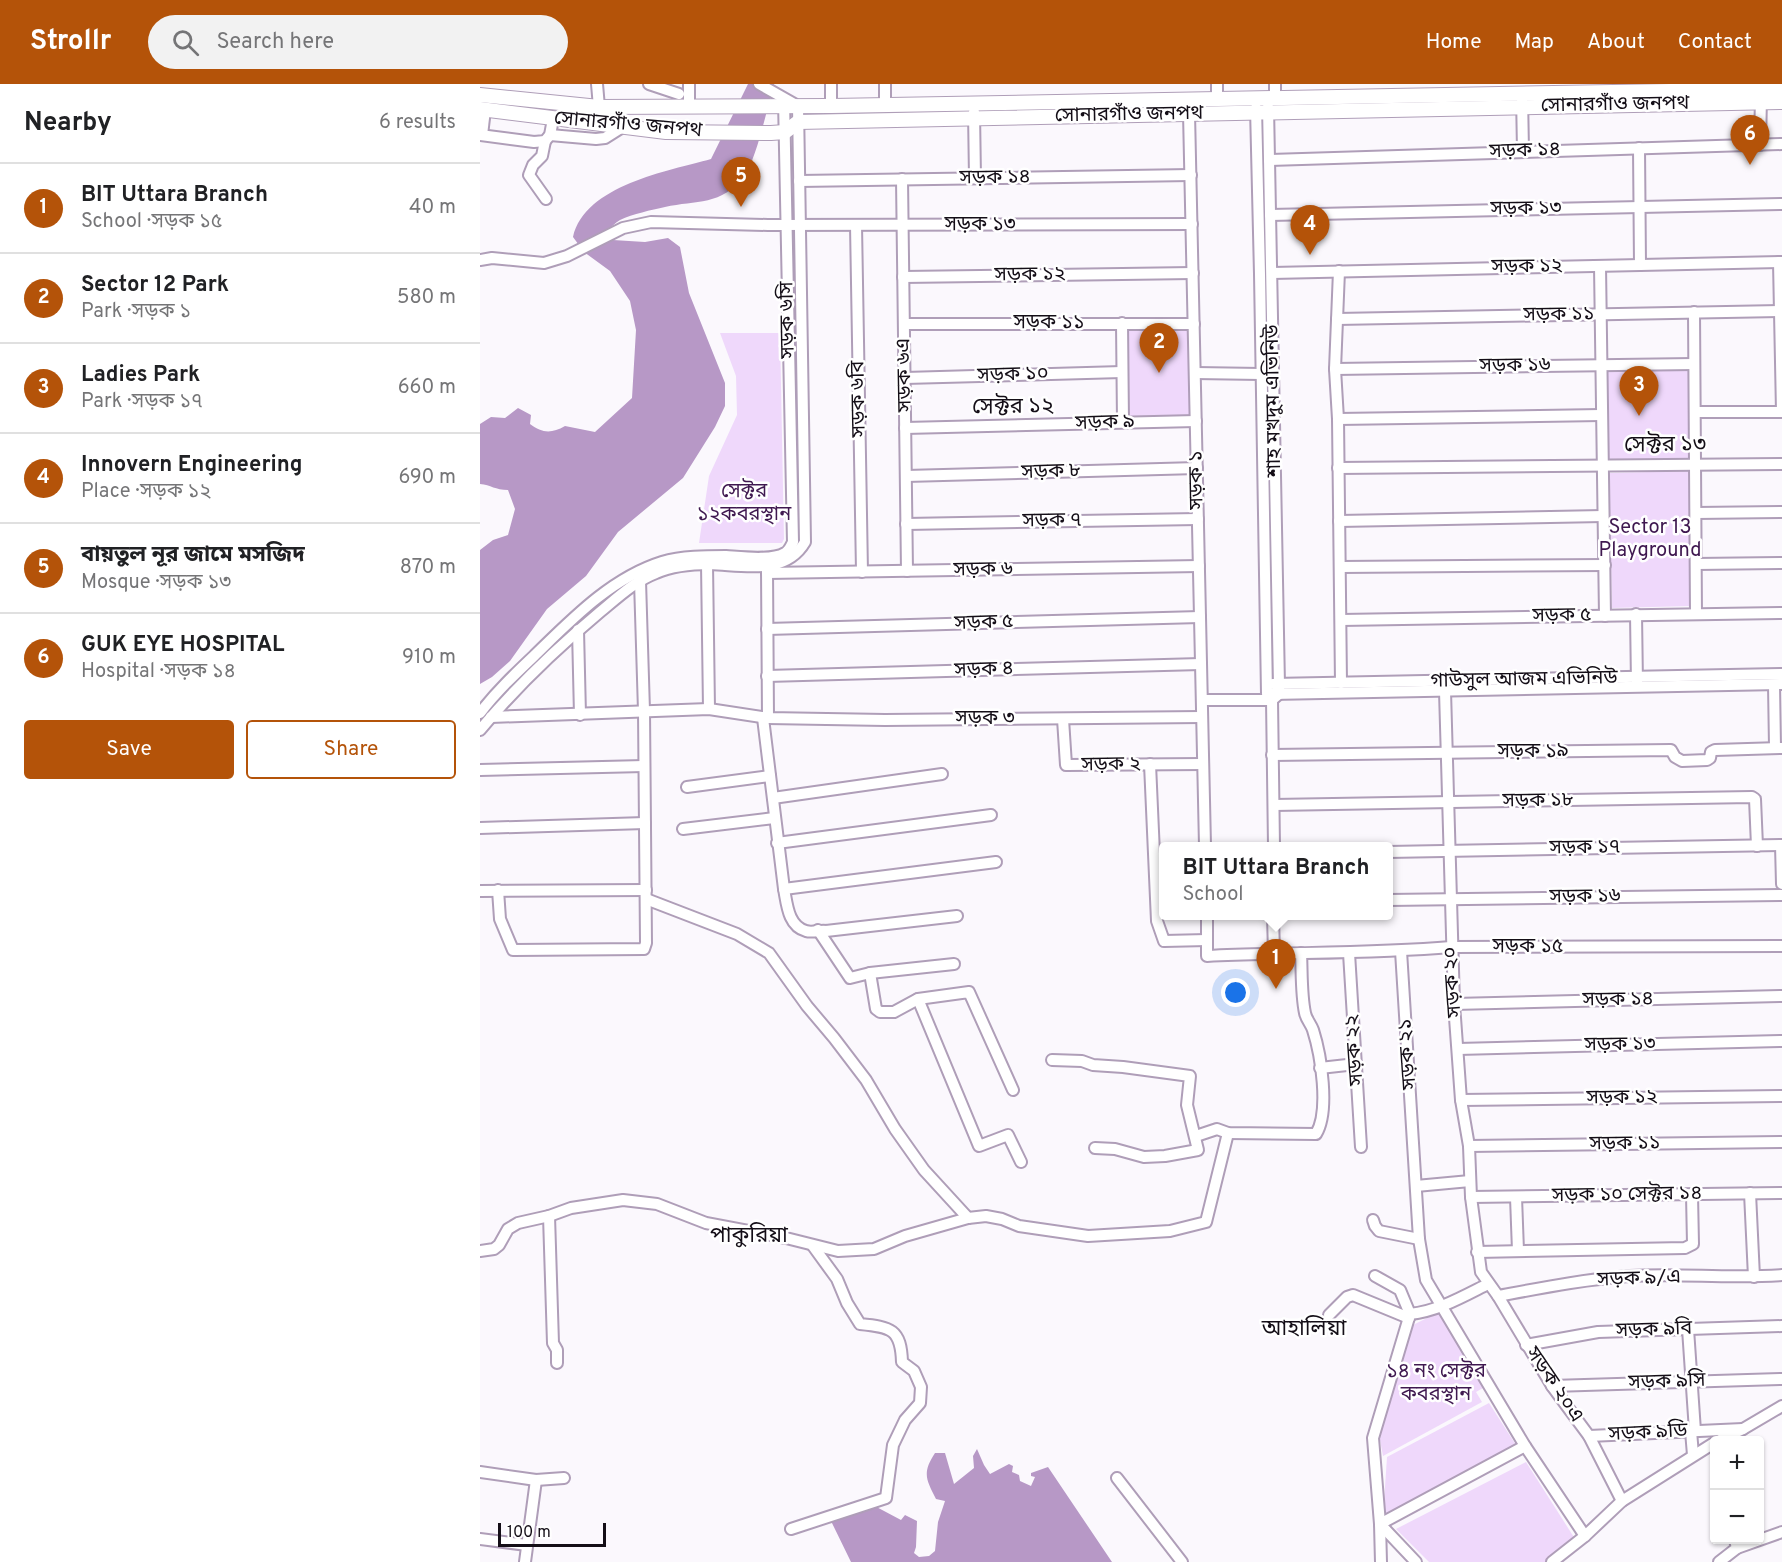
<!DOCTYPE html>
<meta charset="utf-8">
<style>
:root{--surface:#fff;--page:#f2f2f2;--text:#202124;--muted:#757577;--line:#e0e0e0;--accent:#b45309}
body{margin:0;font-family:Overpass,"Noto Sans Bengali",sans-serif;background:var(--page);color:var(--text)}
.controls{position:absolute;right:18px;bottom:18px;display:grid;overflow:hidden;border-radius:6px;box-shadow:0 2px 4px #0004}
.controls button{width:54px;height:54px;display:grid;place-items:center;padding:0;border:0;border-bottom:2px solid var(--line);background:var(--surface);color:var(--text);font:30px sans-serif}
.scale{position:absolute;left:18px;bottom:15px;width:108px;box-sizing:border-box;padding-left:6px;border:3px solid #140e17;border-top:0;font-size:16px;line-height:21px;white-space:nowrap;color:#140e17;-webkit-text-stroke:4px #fff;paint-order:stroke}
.you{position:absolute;left:756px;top:909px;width:21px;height:21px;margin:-15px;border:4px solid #fff;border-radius:50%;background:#1a73e8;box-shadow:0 0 0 9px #1a73e833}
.badge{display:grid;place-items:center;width:39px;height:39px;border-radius:50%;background:var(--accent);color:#fff;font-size:20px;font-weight:700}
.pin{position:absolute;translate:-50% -50px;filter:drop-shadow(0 2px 3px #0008)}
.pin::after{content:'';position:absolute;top:32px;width:21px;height:18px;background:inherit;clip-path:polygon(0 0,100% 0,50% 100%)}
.popup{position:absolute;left:679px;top:758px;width:234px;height:78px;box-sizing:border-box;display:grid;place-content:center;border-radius:6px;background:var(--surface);filter:drop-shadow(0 2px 4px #0005);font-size:20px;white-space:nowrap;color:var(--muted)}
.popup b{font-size:22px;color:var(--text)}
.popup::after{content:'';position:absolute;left:50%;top:100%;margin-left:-12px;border:12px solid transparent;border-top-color:var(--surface)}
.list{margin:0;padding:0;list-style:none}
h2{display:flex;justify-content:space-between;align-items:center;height:78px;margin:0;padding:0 24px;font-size:26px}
h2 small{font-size:20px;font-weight:400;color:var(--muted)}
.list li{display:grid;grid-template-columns:39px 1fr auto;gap:18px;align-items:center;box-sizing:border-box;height:90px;padding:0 24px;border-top:2px solid var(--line)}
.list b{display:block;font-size:22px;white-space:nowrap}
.list p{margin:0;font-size:20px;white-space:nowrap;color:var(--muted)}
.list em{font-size:20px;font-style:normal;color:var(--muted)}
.actions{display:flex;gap:12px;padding:18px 24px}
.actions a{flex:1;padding:14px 0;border:2px solid var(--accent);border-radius:6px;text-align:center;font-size:21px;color:var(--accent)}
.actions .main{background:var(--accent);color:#fff}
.icon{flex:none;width:33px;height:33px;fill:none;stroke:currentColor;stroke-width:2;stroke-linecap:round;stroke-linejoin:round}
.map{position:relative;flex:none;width:1302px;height:1478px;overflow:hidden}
header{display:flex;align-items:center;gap:36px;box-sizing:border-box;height:84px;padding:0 30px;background:var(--accent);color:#fff}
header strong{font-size:28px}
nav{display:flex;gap:33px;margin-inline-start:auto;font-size:21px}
.search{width:420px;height:54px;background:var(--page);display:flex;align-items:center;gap:15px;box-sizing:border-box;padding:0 21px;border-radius:33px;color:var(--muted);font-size:22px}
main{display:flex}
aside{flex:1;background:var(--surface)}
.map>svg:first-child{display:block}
</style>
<header>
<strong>Strollr</strong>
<div class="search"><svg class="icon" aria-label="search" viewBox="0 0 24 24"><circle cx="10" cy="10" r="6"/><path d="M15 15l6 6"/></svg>Search here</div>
<nav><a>Home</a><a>Map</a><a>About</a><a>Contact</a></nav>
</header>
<main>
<aside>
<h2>Nearby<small>6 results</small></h2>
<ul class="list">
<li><span class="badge">1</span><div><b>BIT Uttara Branch</b><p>School · সড়ক ১৫</p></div><em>40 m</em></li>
<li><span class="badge">2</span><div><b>Sector 12 Park</b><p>Park · সড়ক ১</p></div><em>580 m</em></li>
<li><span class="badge">3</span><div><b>Ladies Park</b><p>Park · সড়ক ১৭</p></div><em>660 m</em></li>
<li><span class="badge">4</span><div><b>Innovern Engineering</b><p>Place · সড়ক ১২</p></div><em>690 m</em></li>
<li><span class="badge">5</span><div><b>বায়তুল নূর জামে মসজিদ</b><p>Mosque · সড়ক ১৩</p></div><em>870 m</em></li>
<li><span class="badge">6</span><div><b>GUK EYE HOSPITAL</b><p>Hospital · সড়ক ১৪</p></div><em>910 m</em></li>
</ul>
<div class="actions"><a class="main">Save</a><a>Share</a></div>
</aside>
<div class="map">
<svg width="1302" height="1478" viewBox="0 0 1302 1478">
<rect width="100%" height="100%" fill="#fbf8fd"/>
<g fill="#efd8fb">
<path d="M711 244V332H648L647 245Z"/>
<path d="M240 249H300L304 455 302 459H219L229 392 257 331 256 292Z"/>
<path d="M1208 285 1209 377 1126 378 1125 286Z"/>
<path d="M1209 387 1212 522 1132 524 1129 389Z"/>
<path d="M959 1228 1003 1304 996 1308 1002 1318 903 1372 899 1351 933 1241Z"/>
<path d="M1009 1319 1036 1361 903 1433 907 1373Z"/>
<path d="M1046 1378 1097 1458 1070 1478H949L916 1445Z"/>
</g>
<g fill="#b798c6">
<path d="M268 0H294C287 24 277 74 264 92 242 122 216 116 185 123 171 126 153 130 140 136 135 139 130 144 126 148L133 156 165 158 188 154 200 163 209 209 245 299V322L235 343 203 394 138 448 106 492 67 525 30 577 12 593 0 600V466L13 456 28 451 35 425 28 406C15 406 11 401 0 400V340L11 333 25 334 38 324 51 331 50 340C62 349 71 350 85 342L115 348 152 314 156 246 150 217 130 187 104 168 93 153C105 101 188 87 231 75Z"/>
<path d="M497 1365 504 1381 510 1390 529 1380 533 1382 532 1388 539 1391 540 1397 551 1402 555 1393 551 1392V1389L568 1383 632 1478H371L351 1437 364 1423 389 1419 421 1436 425 1431 437 1437 436 1463 434 1469 439 1473 449 1472 455 1467 458 1438 465 1417 456 1415C446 1395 442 1389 455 1369H465L474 1400 494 1384 493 1372Z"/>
</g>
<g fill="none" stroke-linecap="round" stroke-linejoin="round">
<defs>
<g id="minor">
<path d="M117 0 119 23"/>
<path d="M169 0 199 10"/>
<path d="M209 0V22"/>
<path d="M351 0V22"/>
<path d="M405 0V22"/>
<path d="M737 0V15"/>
<path d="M795 0V14"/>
<path d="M1042 11 1043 67"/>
<path d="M788 23 799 601V610L792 616"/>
<path d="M776 24 780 190 787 610 792 616 794 762"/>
<path d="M494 28 495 94"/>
<path d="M709 29 725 762"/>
<path d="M0 51 54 58 65 57 70 51 73 35"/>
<path d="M2 51 5 26"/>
<path d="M70 51 116 55 125 54 144 42"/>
<path d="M65 57 62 72 53 81 49 91 66 115"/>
<path d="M1280 61 1281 13"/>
<path d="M1159 64 1160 181"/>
<path d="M789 76 1302 60"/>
<path d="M422 95 427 487"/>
<path d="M319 97 711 91"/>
<path d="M790 131 1302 120"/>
<path d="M376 141 382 488"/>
<path d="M0 176 12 174 64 179 87 172 143 144 171 138 288 141 712 140"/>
<path d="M1299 178 1302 328"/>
<path d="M1120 182 1125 532"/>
<path d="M859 187 855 285 858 335 861 599"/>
<path d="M792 189 1302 178"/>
<path d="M423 193 713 189"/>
<path d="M1214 228 1216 530"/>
<path d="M857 235 1302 227"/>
<path d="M642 239 643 338"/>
<path d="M424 240H714"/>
<path d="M855 285 1214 280"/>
<path d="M715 289 781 290"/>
<path d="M425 294 642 288"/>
<path d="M1215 328H1302"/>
<path d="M858 335 1121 331"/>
<path d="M425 344 716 337"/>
<path d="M858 384 1302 380"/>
<path d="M426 392 717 384"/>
<path d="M1216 429 1302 428"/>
<path d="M859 437 1123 432"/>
<path d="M426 440 718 435"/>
<path d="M227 480 229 625"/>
<path d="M1216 480 1302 479"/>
<path d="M861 483 1125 481"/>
<path d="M287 485 288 634"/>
<path d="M287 489 719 482"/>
<path d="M1156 530 1157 600"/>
<path d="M861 536 1302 529"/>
<path d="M287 545 720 533"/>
<path d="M98 546 100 631"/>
<path d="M287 592 721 580"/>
<path d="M793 600 1302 590"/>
<path d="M1294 601 1295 663"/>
<path d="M965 607 974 920 981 1016 989 1062 991 1113 1001 1188 1018 1212 1072 1302 1109 1352 1142 1417"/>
<path d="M792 610 1302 600"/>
<path d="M722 616H792"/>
<path d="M0 629C16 608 35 590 54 572 91 536 131 494 182 478 202 472 226 472 246 472 261 473 292 477 305 469 309 467 311 462 313 458L304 16"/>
<path d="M11 633 229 625 288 634 405 636 722 633"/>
<path d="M283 634 304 805C307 820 308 842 326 847 332 849 340 846 346 847L477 832"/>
<path d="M583 635 586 681 723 680"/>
<path d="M0 646C36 603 77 564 120 528 137 514 155 497 176 489 192 482 213 480 230 480 263 481 305 492 325 458L318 22 279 0"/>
<path d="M792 671 1191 666 1195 673 1202 677 1227 676 1230 674 1231 668 1235 666 1302 664"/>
<path d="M670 680 677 837 684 857 727 856"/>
<path d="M0 686 164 682"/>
<path d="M207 703 290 692"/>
<path d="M293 714 462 690"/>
<path d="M794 721 1272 713 1275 715 1277 762"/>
<path d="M0 744 165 739"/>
<path d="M203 745 294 734"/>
<path d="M297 759 511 731"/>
<path d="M1301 761 1302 800"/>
<path d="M908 768 1302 761"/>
<path d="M304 805 516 778"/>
<path d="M18 806 20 835 33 866 164 865 166 859 164 627 160 497"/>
<path d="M0 807 166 806"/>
<path d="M166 815 257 850 289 869 327 922 354 954 386 996 415 1045 444 1086 488 1134"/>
<path d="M908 816 1302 811"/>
<path d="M727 832V872C809 868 890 870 971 863L1302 862"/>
<path d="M793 832 794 869"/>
<path d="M338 846 370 894 390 889 474 880"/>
<path d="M921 867 939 1155 946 1196 1045 1362 1105 1452"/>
<path d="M869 869 881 1063"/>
<path d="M390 889 396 925 400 928H414L438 915 489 908 533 1006"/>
<path d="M438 915 499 1062 528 1051 541 1078"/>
<path d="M974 920 1302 912"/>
<path d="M978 965 1302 957"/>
<path d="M572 976 602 977 613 981 643 983 710 992 707 1021 718 1066 685 1072 664 1073 635 1065 615 1064"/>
<path d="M840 984 876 980"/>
<path d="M981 1016 1302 1012"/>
<path d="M716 1052 737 1045 748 1049 836 1050C850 1027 841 971 833 946 831 940 826 935 825 929 821 910 822 888 821 869"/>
<path d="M989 1062 1302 1058"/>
<path d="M936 1102 990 1097"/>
<path d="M1270 1109 1274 1193"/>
<path d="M991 1113 1302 1109"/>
<path d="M1036 1113 1038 1167"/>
<path d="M69 1132 73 1259 77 1266V1279"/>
<path d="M893 1136 895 1142 899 1147 939 1155"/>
<path d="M0 1167 14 1165 19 1161 28 1145 38 1139 69 1132 91 1124 143 1116 177 1120 226 1139 306 1154 358 1167 394 1165 425 1152 488 1134 506 1132 522 1135 539 1142 608 1152 690 1147 726 1138 748 1049"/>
<path d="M997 1168 1205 1164 1213 1160 1212 1111"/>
<path d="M895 1192 920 1206 930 1230"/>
<path d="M1018 1212C1061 1204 1106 1195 1150 1192 1201 1189 1251 1195 1302 1191"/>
<path d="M849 1231 867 1213 873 1211 929 1234"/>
<path d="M1208 1245 1215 1347"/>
<path d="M1046 1261 1118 1248 1302 1242"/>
<path d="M1072 1302 1302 1295"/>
<path d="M1211 1347 1213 1371"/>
<path d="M1109 1352 1263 1345"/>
<path d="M1240 1356 1263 1345 1302 1322"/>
<path d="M0 1388 56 1396 84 1394"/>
<path d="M637 1394 702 1478"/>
<path d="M311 1445 406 1414 413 1361 425 1336 440 1319 441 1303 434 1287 422 1278C421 1245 411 1243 380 1240L367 1219 357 1195 333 1162"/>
<path d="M0 1455 47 1461"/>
<path d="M1257 1464 1302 1448"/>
<path d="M45 1478 56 1396"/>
<path d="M901 1478 900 1440 1045 1362"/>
<path d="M936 1478 900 1440 893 1354 930 1230C958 1227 982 1213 1008 1200"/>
<path d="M1072 1478 1105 1452 1142 1417 1234 1359"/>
<path d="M1239 1478 1257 1464 1255 1456"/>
</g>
<g id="major">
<path d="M0 11 119 23 351 22 1302 5"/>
<path d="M0 25 186 48 291 49 305 48 318 38 1302 18"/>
</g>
</defs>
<use href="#minor" stroke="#af9eb8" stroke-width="14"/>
<use href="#major" stroke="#af9eb8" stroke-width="16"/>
<use href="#minor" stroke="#fff" stroke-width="10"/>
<use href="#major" stroke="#fff" stroke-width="14"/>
</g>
<g text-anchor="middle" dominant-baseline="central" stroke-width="5" stroke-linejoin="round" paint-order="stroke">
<g font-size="20" fill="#140e17" stroke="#fff">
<text transform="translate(1135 21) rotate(-1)">সোনারগাঁও জনপথ</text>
<text transform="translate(649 31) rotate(-1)">সোনারগাঁও জনপথ</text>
<text transform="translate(148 41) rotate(5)">সোনারগাঁও জনপথ</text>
<text transform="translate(1045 67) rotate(-2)">সড়ক ১৪</text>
<text transform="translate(515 94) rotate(-1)">সড়ক ১৪</text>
<text transform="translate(1046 125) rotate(-1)">সড়ক ১৩</text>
<text x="500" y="141">সড়ক ১৩</text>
<text transform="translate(1047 183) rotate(-1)">সড়ক ১২</text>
<text transform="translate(550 191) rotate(-1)">সড়ক ১২</text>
<text transform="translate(1079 231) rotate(-1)">সড়ক ১১</text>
<text transform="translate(308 236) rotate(-91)">সড়ক ৬সি</text>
<text x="569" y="239">সড়ক ১১</text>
<text transform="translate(1035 282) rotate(-1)">সড়ক ১৬</text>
<text transform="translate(425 291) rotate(-91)">সড়ক ৬এ</text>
<text transform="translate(533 291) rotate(-2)">সড়ক ১০</text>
<text transform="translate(379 315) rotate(-91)">সড়ক ৬বি</text>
<text transform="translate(794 317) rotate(-91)">শাহ মখদুম এভিনিউ</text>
<text transform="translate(625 339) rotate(-2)">সড়ক ৯</text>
<text transform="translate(571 388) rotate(-2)">সড়ক ৮</text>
<text transform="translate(717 396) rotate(-91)">সড়ক ১</text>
<text transform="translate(572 437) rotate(-1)">সড়ক ৭</text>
<text transform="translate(503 486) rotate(-1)">সড়ক ৬</text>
<text transform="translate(1082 532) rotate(-1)">সড়ক ৫</text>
<text transform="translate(504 539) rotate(-2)">সড়ক ৫</text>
<text transform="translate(504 586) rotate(-2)">সড়ক ৪</text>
<text transform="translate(1044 596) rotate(-1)">গাউসুল আজম এভিনিউ</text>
<text x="505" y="635">সড়ক ৩</text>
<text x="1053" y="668">সড়ক ১৯</text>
<text transform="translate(631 681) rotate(-1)">সড়ক ২</text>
<text transform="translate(1058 717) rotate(-1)">সড়ক ১৮</text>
<text transform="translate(1105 764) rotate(-1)">সড়ক ১৭</text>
<text transform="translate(1105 813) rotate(-1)">সড়ক ১৬</text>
<text x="1048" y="863">সড়ক ১৫</text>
<text transform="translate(973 898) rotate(-94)">সড়ক ২০</text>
<text transform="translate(1138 916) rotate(-1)">সড়ক ১৪</text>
<text transform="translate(1140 961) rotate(-1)">সড়ক ১৩</text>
<text transform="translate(875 966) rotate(-94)">সড়ক ২২</text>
<text transform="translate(928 970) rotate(-94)">সড়ক ২১</text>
<text transform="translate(1142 1014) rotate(-1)">সড়ক ১২</text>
<text transform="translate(1145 1060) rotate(-1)">সড়ক ১১</text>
<text transform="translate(1147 1111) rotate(-1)">সড়ক ১০ সেক্টর ১৪</text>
<text transform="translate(1159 1195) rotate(-2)">সড়ক ৯/এ</text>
<text transform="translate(1174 1246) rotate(-2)">সড়ক ৯বি</text>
<text transform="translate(1187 1298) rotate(-2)">সড়ক ৯সি</text>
<text transform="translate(1074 1301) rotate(56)">সড়ক ২০এ</text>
<text transform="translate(1168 1349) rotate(-3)">সড়ক ৯ডি</text>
</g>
<g font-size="20" fill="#3f1850" stroke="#fff">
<text x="264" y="408">সেক্টর<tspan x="264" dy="23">১২কবরস্থান</tspan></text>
<text x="1170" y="444">Sector 13<tspan x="1170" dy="23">Playground</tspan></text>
<text x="956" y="1288">১৪ নং সেক্টর<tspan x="956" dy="23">কবরস্থান</tspan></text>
</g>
<g font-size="22" fill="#140e17" stroke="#fff">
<text x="533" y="323">সেক্টর ১২</text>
<text x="1185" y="361">সেক্টর ১৩</text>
<text x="269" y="1152">পাকুরিয়া</text>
<text x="824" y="1245">আহালিয়া</text>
</g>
</g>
</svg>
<div class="controls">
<button>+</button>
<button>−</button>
</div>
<div class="scale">100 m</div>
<div class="you"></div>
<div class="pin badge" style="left:796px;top:905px">1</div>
<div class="popup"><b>BIT Uttara Branch</b>School</div>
<div class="pin badge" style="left:679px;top:289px">2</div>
<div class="pin badge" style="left:1159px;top:332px">3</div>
<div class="pin badge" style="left:830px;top:171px">4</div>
<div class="pin badge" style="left:261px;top:123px">5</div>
<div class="pin badge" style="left:1270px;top:81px">6</div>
</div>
</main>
